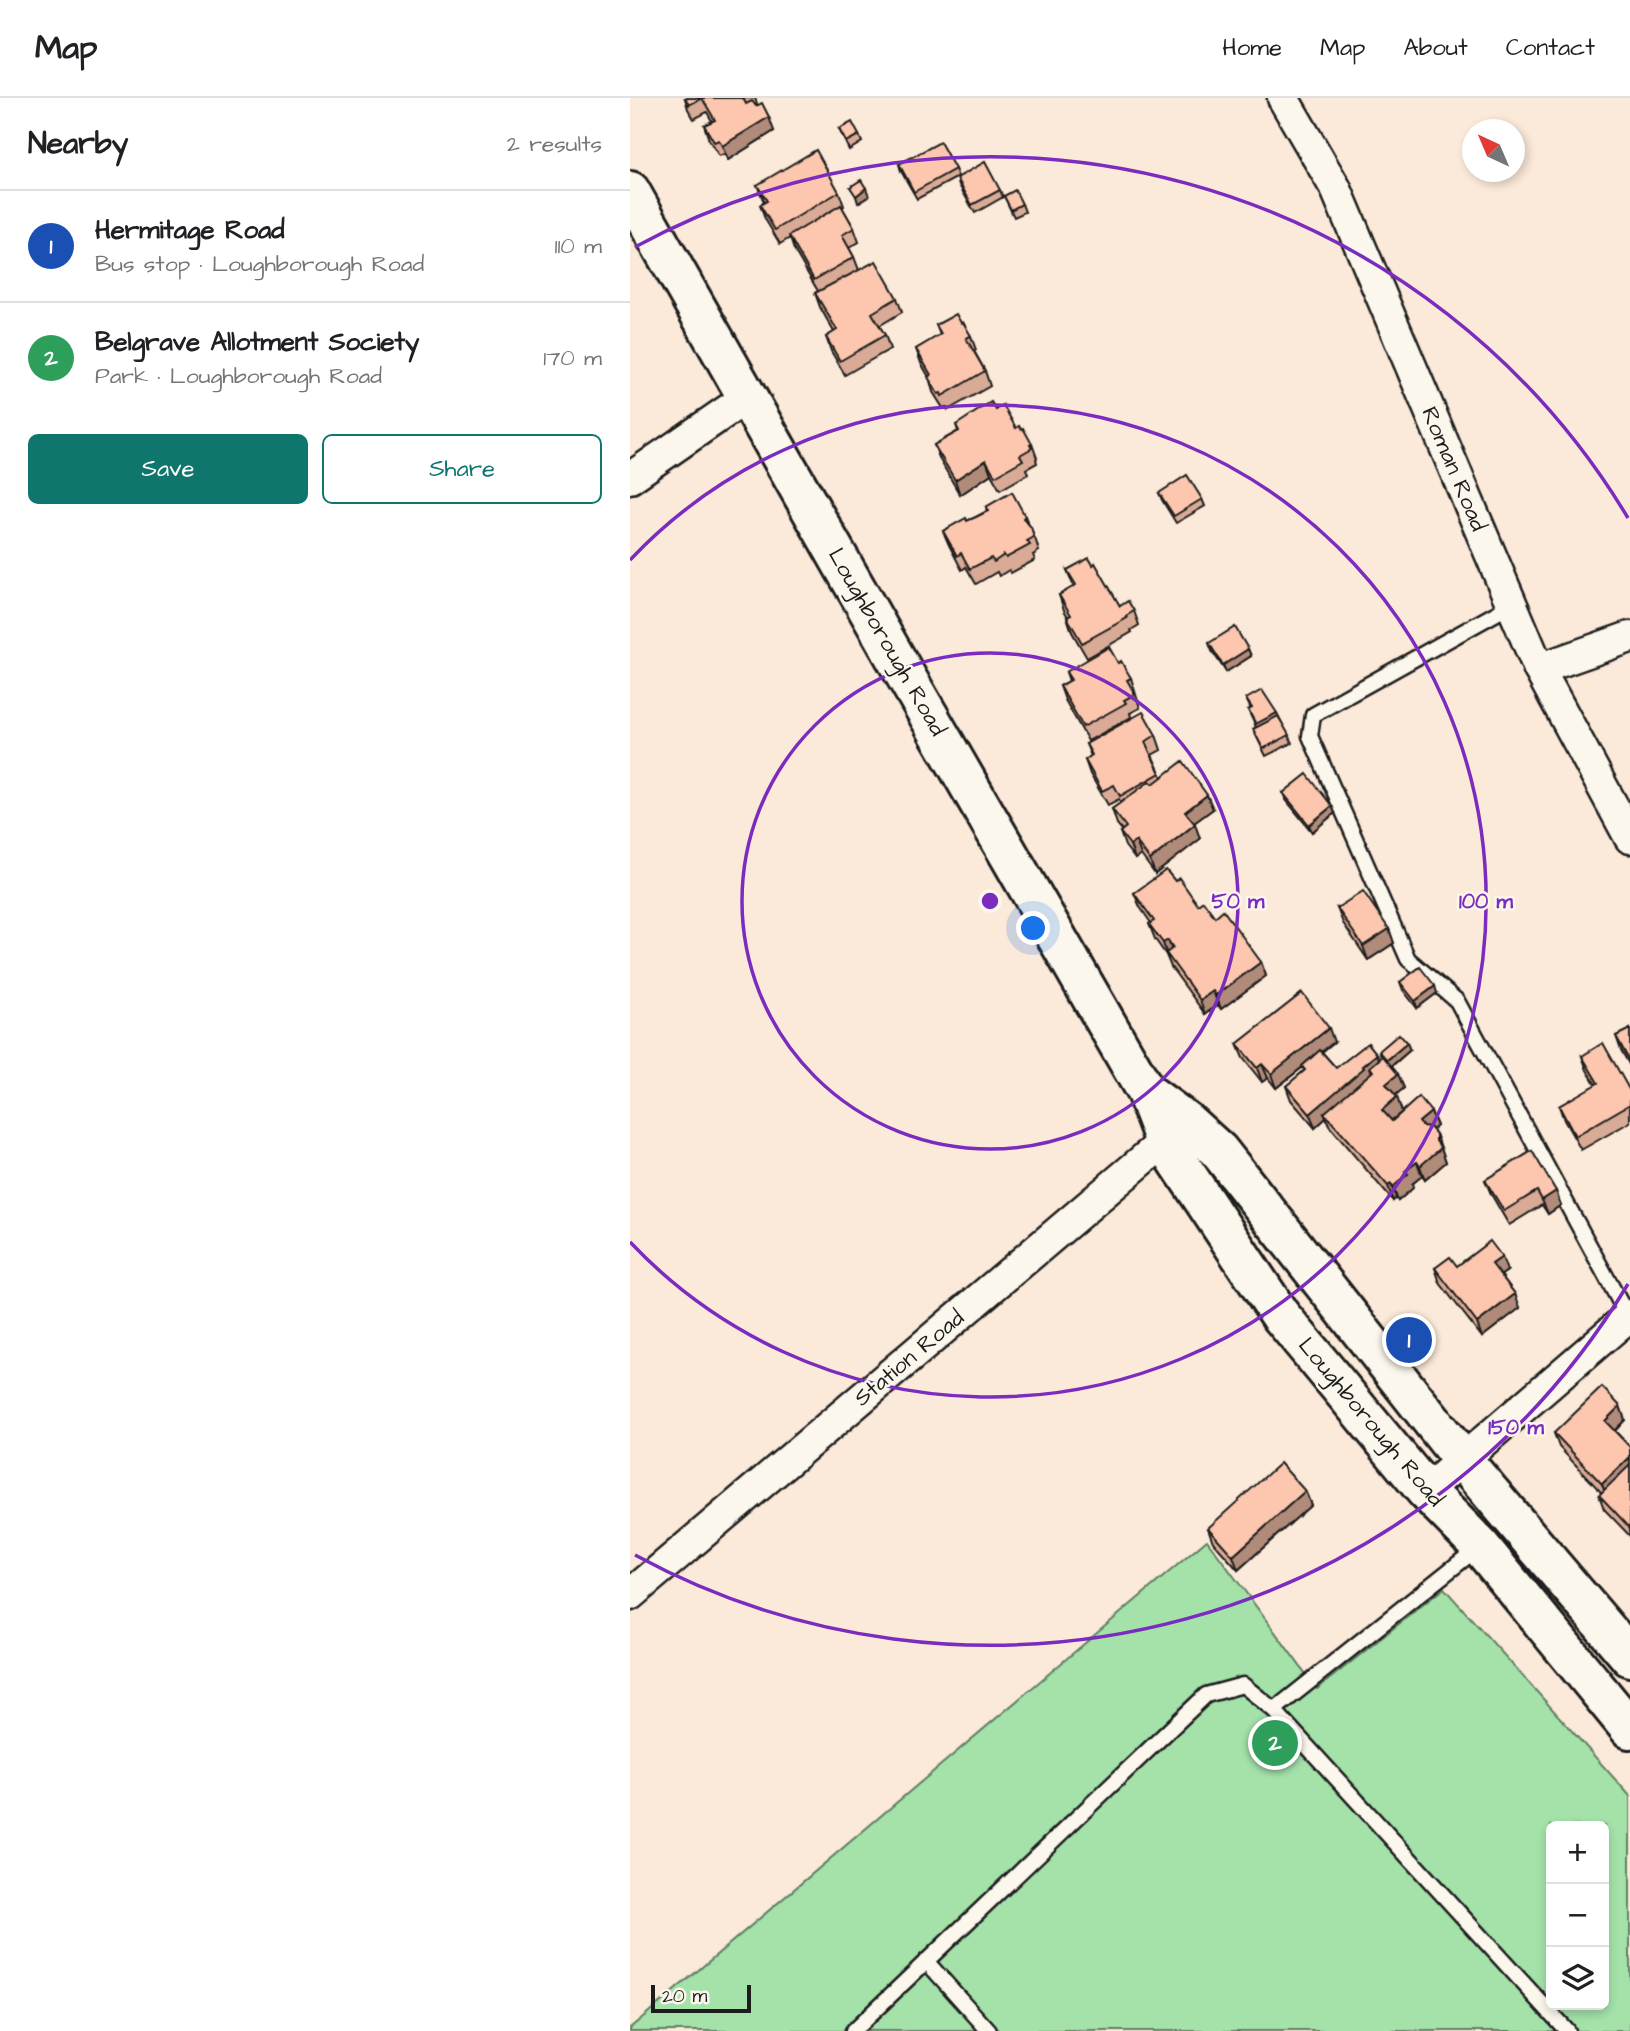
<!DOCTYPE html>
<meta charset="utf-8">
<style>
:root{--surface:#fff;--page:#f2f2f2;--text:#202124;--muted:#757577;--line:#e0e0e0;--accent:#0f766e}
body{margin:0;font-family:"Architects Daughter",sans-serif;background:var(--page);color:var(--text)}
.controls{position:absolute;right:21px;bottom:21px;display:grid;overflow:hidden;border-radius:10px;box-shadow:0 4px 10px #0003}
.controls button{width:63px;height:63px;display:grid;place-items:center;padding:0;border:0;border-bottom:2px solid var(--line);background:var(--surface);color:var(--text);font:35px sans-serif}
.compass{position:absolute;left:832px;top:21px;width:63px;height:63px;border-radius:50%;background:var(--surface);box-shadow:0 4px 10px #0003;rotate:316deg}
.scale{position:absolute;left:21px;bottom:18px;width:100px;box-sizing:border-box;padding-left:7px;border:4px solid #1c1c1c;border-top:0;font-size:19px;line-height:24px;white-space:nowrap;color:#1c1c1c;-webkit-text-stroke:5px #fbf7ec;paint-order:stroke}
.you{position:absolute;left:404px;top:831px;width:24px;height:24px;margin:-18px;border:5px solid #fff;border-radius:50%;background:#1a73e8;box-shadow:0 0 0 10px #1a73e833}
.badge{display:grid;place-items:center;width:46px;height:46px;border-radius:50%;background:var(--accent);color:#fff;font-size:23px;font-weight:700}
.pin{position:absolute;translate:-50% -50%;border:4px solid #fff;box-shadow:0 2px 7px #0006}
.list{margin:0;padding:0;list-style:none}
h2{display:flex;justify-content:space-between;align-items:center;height:91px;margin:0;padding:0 28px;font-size:30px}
h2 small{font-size:23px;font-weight:400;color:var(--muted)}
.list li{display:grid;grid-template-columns:46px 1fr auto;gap:21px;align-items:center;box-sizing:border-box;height:112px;padding:0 28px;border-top:2px solid var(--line)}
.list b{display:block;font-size:26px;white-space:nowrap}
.list p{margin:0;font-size:23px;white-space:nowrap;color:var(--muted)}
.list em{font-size:23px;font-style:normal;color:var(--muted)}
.actions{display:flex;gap:14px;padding:21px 28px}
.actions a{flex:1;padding:16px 0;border:2px solid var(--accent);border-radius:10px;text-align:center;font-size:24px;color:var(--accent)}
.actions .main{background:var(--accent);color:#fff}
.icon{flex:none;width:38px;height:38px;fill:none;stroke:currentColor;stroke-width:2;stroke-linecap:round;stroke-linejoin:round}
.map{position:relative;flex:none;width:1000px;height:1933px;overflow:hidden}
header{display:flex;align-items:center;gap:42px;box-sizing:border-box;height:98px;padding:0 35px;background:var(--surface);border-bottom:2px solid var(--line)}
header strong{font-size:33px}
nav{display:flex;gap:38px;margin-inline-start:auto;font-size:24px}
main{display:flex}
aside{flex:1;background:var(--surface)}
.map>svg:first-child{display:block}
</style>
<header>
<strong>Map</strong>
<nav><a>Home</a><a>Map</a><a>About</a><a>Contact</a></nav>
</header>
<main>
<aside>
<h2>Nearby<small>2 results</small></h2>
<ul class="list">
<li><span class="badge" style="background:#1a4fb4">1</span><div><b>Hermitage Road</b><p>Bus stop · Loughborough Road</p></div><em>110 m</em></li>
<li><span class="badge" style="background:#2e9e5b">2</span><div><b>Belgrave Allotment Society</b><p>Park · Loughborough Road</p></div><em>170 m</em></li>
</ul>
<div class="actions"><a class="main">Save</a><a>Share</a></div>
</aside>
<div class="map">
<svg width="1000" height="1933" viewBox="0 0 1000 1933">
<rect width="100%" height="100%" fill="#fbe9d9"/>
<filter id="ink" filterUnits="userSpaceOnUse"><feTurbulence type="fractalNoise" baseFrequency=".0143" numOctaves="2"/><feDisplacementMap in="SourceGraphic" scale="14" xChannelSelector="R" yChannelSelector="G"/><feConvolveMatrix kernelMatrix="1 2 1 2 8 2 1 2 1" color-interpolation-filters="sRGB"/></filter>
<g filter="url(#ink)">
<path fill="#a4e2aa" stroke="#607f63" stroke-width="2" fill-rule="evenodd" d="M577 1442 687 1591 814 1490 1000 1698V1933H0V1930ZM921 1728H974V1907H921Z"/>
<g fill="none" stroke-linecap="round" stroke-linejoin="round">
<defs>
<g id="lane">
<path d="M881 507 683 617 680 638 778 861 827 903 998 1219"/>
<path d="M644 1612 849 1449"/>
<path d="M296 1863 359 1933"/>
<path d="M223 1933 576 1597 613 1587 644 1612 937 1933"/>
</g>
<g id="street">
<path d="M653 0 706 91 909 571 1000 740"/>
<path d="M0 380 117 299"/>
<path d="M909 571 1000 539"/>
<path d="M796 1393 1000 1217"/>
<path d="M0 1497 549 1031"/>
</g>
<g id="highway">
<path d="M0 93 274 575 516 994 535 1044 650 1217 796 1393 850 1448 1000 1631"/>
<path d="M516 994 557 1024 589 1053 831 1360 1000 1559"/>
</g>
</defs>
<use href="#lane" stroke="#1c1c1c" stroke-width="19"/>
<use href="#street" stroke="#1c1c1c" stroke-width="35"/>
<use href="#highway" stroke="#1c1c1c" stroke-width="44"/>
<use href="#lane" stroke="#fbf7ec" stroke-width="14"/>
<use href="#street" stroke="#fbf7ec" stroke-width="30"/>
<use href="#highway" stroke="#fbf7ec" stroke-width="38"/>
</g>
<g fill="#d9ab96" stroke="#1c1c1c" stroke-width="2">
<path d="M55 0H125L127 6 125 7 144 33 98 62 94 56 89 58 79 42 74 27 82 23 77 14 64 21 58 11Z"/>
<path d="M209 31 229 37 232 44 219 52Z"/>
<path d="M269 66 325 71 328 79 287 101 271 73Z"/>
<path d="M327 80 370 92 373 99 345 115 329 87Z"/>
<path d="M127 87 209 94 214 108 212 109 224 130 229 144 219 150 224 159 229 172 267 200 272 214 249 228 255 237 260 251 215 277 201 253 196 239 204 234 190 209 185 195 188 193 164 152 160 140 150 146 135 121 130 107 134 104Z"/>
<path d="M374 98 392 106 395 114 384 119Z"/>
<path d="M331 225 341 238 346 252 344 253 355 273 360 288 318 312 316 309 313 310 303 294 299 279 291 265 286 251 310 237 306 227Z"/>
<path d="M366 312 402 346 407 360 406 361 407 365 396 371 398 376 370 392 361 376 330 397 310 362 304 347 328 333 326 327Z"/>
<path d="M529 395 572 401 575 408 546 425 532 402Z"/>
<path d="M356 409 395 418 406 443 409 453 403 457 405 462 381 475 379 472 369 478 367 474 346 486 336 469 332 472 319 447 313 433 346 419 357 413Z"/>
<path d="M437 472 490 508 504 513 509 527 501 532 502 534 457 560 442 534 437 519H438L434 512 429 497 444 489Z"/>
<path d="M579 545 618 551 621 558 596 574 582 553Z"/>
<path d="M488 565 501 580 510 610 500 615 501 619 458 643 435 602 430 588 439 583 436 574Z"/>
<path d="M616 601 647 615 662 645 636 658 623 631 626 629 618 612 621 611Z"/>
<path d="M526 637 531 652 522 657 532 679 583 711 564 725 570 741 525 776 511 757 505 761 495 748 490 734 492 732 487 726 482 711 491 705 489 701 478 707 460 676 455 662 461 658 456 646Z"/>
<path d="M653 695 705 715 682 734 656 702Z"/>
<path d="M545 783 568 807 585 819 631 864 636 878 591 911 588 907 575 916 541 869 536 857 525 841 519 826 521 825 510 809 504 795Z"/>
<path d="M707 810 759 831 764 845 738 862 713 825Z"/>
<path d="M770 884 807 895 787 910 773 892Z"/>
<path d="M1000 931V968L991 952 986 938Z"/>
<path d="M704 944 692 954 706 970 749 961 751 959 749 953 780 952 762 968 774 990 765 997 772 1014 761 1023 801 1014 807 1028 802 1032 806 1036 816 1064 795 1082 792 1078 782 1086 783 1090 768 1103 766 1100 763 1103 700 1029 696 1020 685 1030 661 1002 656 988 674 973 673 969 646 990 638 980 632 984 613 960 607 946Z"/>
<path d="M952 958 1000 993V1024L951 1052 934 1022 929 1008 966 987 957 972Z"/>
<path d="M902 1053 931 1107 918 1116 912 1107 879 1127 861 1096 855 1082Z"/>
<path d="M827 1168 877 1173 871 1177 885 1196 890 1210 852 1239 810 1185 805 1170Z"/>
<path d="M990 1308 995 1322 985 1333 1000 1349V1438L974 1411 969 1397 971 1394 929 1349 924 1335Z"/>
<path d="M675 1393 681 1407 608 1472 583 1444 578 1430Z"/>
</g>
<g fill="#b08b7a" stroke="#1c1c1c" stroke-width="2">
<path d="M139 19 144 33 98 62 92 48Z"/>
<path d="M236 90 239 98 228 105 226 98Z"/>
<path d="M356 362 361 376 330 397 325 382Z"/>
<path d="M618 551 621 558 596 574 593 567Z"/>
<path d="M577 697 583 711 560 728 555 714Z"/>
<path d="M702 708 705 715 682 734 679 727Z"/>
<path d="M565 726 570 741 525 776 520 762Z"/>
<path d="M506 743 511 757 505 761 500 747Z"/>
<path d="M759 831 764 845 738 862 733 848Z"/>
<path d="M538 842 543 856 538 860 533 845Z"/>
<path d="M631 864 636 878 591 911 586 897Z"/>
<path d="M805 888 807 895 787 910 785 903Z"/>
<path d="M583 893 588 907 575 916 570 902Z"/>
<path d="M699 930 704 944 646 990 641 976Z"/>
<path d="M777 945 780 952 759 970 756 963Z"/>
<path d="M747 956 752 970 740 969 743 978 694 1015 696 1020 685 1030 680 1016Z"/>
<path d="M632 966 638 980 632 984 627 970Z"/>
<path d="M768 976 774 990 761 1001 756 986Z"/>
<path d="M767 999 772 1014 757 1026 752 1012Z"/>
<path d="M801 1014 807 1028 795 1039 789 1024Z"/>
<path d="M806 1036 816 1064 795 1082 790 1068 806 1043Z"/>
<path d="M787 1064 792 1078 782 1086 783 1090 768 1103 763 1089 775 1073Z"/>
<path d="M761 1086 766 1100 763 1103 758 1088Z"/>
<path d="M926 1093 931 1107 918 1116 912 1102Z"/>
<path d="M872 1159 877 1173 867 1180 862 1166Z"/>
<path d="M885 1196 890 1210 852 1239 847 1225Z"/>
<path d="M990 1308 995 1322 980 1337 975 1323Z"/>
<path d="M1000 1359V1379L977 1400 972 1386Z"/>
<path d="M675 1393 681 1407 608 1472 603 1458Z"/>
</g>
<g fill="#fcc7ae" stroke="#1c1c1c" stroke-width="2">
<path d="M55 0H113L116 6 122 3 126 8 132 5 139 19 92 48 89 42 84 44 74 27 85 22 72 0 59 7Z"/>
<path d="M222 24 229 37 216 44 209 31Z"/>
<path d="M310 44 325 71 284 94 269 66Z"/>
<path d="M186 52 209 94 145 132 130 107 137 103 127 87Z"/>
<path d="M355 64 370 92 342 107 327 80Z"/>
<path d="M231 82 236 90 226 98 220 89Z"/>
<path d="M385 92 392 106 381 112 374 98Z"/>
<path d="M211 107 224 130 212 137 224 159 184 182 159 138Z"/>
<path d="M246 163 267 200 242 215 255 237 210 263 196 239 207 232 185 195Z"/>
<path d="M326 216 331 225 333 224 341 238 336 240 355 273 312 298 311 295 308 296 298 279 301 277 286 251 311 236 306 227Z"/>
<path d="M361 304 366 312 373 307 386 330 389 328 391 331 393 330 402 346 400 347 402 350 390 357 393 362 365 378 356 362 325 382 304 347 329 333 326 327Z"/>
<path d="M557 377 572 401 544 418 529 395Z"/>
<path d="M382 394 395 418 393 420 401 429 404 439 397 443 400 447 376 460 374 457 364 464 361 460 340 471 331 455 327 458 313 433 336 420 337 423 346 419 358 413 356 409Z"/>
<path d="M459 460 463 467 465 465 490 508 498 503 504 513 496 518 497 520 452 545 437 519 441 517 429 497 446 487 437 472Z"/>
<path d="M605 529 618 551 593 567 579 545Z"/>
<path d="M479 549 488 565 491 563 501 580 497 582 505 596 494 602 496 605 453 629 430 588 441 582 436 574Z"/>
<path d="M632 592 647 615 626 626 618 612 622 610 616 601Z"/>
<path d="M513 614 526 637 515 644 530 675 490 698 484 687 472 693 455 662 462 657 456 646Z"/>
<path d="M648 618 659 637 633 651 623 631Z"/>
<path d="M553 663 577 697 555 714 565 726 520 762 506 743 500 747 490 734 496 729 482 711 520 683 523 686Z"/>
<path d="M677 676 702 708 679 727 653 695Z"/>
<path d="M536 772 545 783 549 780 568 807 573 803 585 819 593 812 631 864 586 897 583 893 570 902 536 855 543 850 538 842 533 845 519 826 524 823 504 795Z"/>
<path d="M733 793 759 831 733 848 707 810Z"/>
<path d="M790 869 805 888 785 903 770 884Z"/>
<path d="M672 895 699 930 641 976 632 966 627 970 607 946Z"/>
<path d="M1000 931V964L986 938Z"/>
<path d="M769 936 777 945 757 962 749 953Z"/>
<path d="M738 945 747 956 732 968 734 970 680 1016 656 988 675 972 672 968 690 952 706 970Z"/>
<path d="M973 945 1000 993V1006L945 1038 929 1008 968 985 952 958Z"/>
<path d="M753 958 768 976 756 986 767 999 752 1012 762 1023 789 999 801 1014 789 1024 792 1028 800 1029 806 1036V1043L811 1050 790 1068 787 1064 775 1073 778 1076 763 1089 761 1086 758 1088 694 1015 743 973 740 969Z"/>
<path d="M902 1053 926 1093 912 1102 907 1093 874 1113 855 1082Z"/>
<path d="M860 1143 872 1159 862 1166 885 1196 847 1225 805 1170 820 1159 827 1168Z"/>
<path d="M972 1289 990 1308 975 1323 1000 1349V1359L972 1386 924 1335Z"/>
<path d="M650 1365 675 1393 603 1458 578 1430Z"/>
<path d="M1000 1367V1430L969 1397Z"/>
</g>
</g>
<g fill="none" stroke="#7b2cbf" stroke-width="3.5">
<circle cx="360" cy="803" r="248"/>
<path d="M0 462A496 496 0 1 1 0 1144"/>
<path d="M998 1186A744 744 0 0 1 5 1457M5 149A744 744 0 0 1 998 420"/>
</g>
<g text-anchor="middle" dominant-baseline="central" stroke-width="5" stroke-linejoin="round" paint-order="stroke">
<g font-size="23" fill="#1c1c1c" stroke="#fbf7ec">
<text transform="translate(824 371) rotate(67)">Roman Road</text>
<text transform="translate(257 544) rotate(60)">Loughborough Road</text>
<text transform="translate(279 1260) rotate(-40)">Station Road</text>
<text transform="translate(741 1324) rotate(50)">Loughborough Road</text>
</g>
</g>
<circle cx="360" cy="803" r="10" fill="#7b2cbf" stroke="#fbf7ec" stroke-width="3.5"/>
<g font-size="21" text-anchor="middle" font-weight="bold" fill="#7b2cbf" stroke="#fbf7ec" stroke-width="5" stroke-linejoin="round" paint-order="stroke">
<text x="608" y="810">50 m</text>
<text x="856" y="810">100 m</text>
<text x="886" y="1336">150 m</text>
</g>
</svg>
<div class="controls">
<button>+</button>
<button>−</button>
<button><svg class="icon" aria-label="layers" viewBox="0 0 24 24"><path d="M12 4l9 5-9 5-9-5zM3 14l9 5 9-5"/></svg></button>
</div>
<svg class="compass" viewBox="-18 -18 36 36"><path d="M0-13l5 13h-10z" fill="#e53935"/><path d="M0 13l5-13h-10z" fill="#757577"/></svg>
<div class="scale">20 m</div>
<div class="you"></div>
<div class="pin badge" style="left:779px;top:1242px;background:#1a4fb4">1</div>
<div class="pin badge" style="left:645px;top:1645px;background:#2e9e5b">2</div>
</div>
</main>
